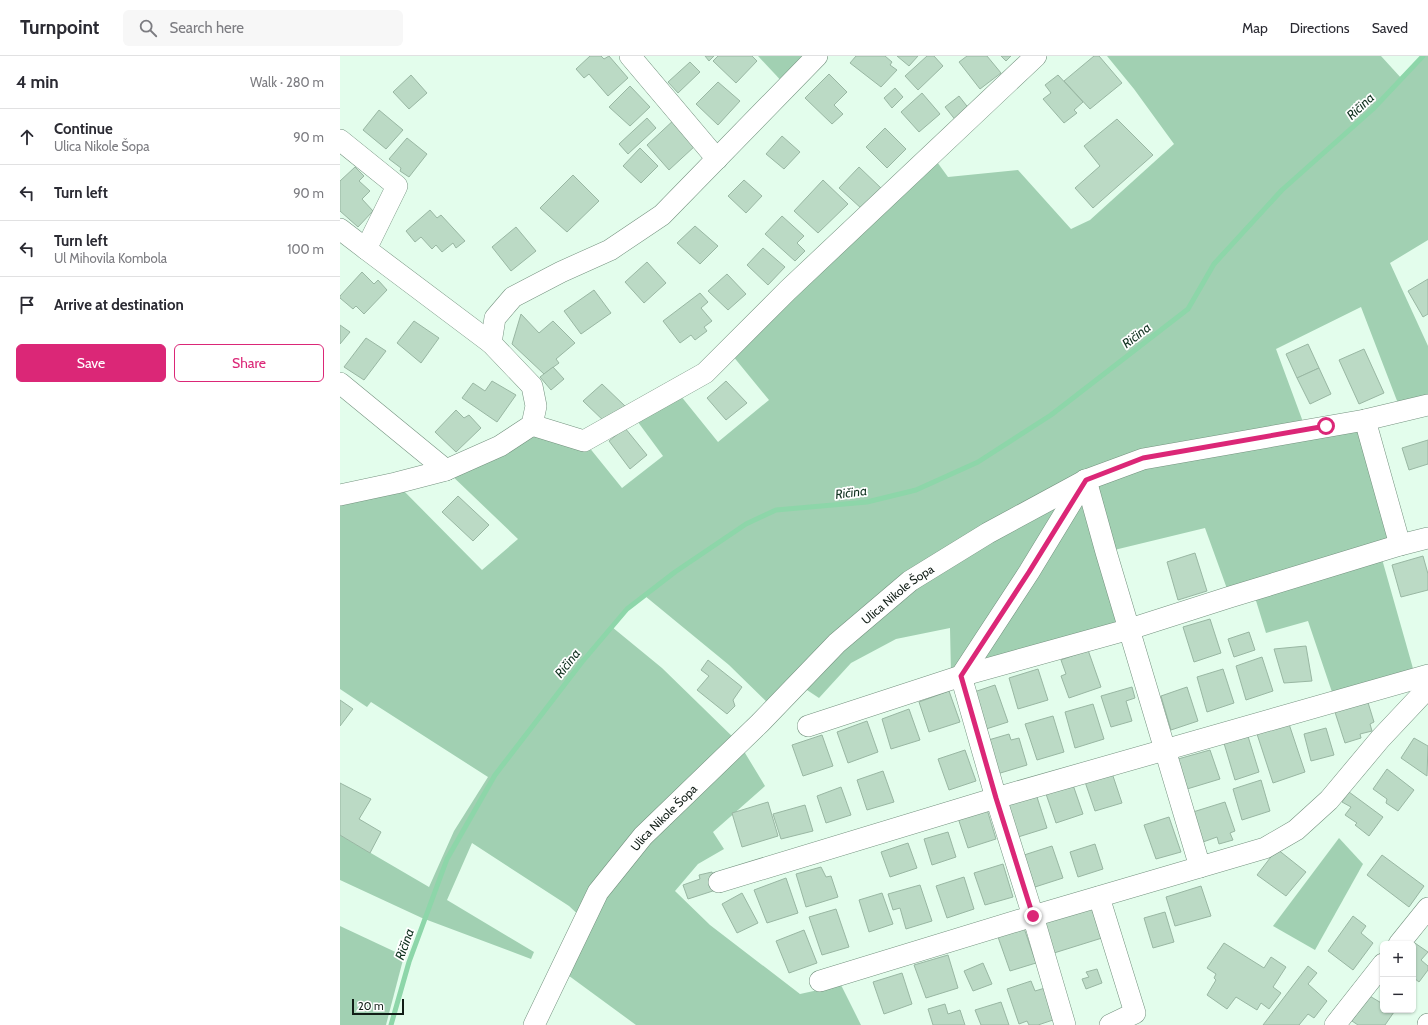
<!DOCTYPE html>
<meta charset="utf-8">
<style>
:root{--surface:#fff;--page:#f7f7f7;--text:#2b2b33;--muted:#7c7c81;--line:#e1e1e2;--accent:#db2777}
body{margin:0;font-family:Cabin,sans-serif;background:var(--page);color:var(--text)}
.controls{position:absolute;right:12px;bottom:12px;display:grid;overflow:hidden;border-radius:6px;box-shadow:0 1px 3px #0004}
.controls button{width:36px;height:36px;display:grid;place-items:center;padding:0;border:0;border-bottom:1px solid var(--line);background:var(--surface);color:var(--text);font:20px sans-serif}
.scale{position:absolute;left:12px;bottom:10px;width:52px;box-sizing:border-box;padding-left:4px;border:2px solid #111d16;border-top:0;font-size:11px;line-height:14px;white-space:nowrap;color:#111d16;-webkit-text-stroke:3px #fff;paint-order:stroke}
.stop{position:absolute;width:12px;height:12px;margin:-9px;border:3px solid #db2777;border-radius:50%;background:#fff}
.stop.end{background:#db2777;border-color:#fff;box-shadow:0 1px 4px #0008}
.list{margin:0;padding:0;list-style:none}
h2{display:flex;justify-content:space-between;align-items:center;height:52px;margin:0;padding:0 16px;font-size:17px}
h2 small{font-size:13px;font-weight:400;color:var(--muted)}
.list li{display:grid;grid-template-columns:26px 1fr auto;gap:12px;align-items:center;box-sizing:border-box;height:56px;padding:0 16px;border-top:1px solid var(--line)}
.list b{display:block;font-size:15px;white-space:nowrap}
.list p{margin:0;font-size:13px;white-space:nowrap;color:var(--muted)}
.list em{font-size:13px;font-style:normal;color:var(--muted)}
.actions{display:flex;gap:8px;padding:12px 16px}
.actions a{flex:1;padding:9px 0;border:1px solid var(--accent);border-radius:6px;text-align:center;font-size:14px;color:var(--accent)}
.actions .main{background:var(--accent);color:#fff}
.icon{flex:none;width:22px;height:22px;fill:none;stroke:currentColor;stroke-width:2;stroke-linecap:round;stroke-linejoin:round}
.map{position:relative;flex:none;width:1088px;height:969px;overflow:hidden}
header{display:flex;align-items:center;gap:24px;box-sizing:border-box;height:56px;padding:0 20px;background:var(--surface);border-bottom:1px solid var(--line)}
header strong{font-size:19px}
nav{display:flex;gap:22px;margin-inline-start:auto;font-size:14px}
.search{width:280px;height:36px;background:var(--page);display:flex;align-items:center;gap:10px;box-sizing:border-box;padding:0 14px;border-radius:6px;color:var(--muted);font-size:15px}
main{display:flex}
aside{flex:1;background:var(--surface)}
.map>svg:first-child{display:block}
</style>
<header>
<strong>Turnpoint</strong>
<div class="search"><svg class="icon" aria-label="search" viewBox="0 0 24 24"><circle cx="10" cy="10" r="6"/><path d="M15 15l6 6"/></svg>Search here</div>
<nav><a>Map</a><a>Directions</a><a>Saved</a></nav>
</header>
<main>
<aside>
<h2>4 min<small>Walk · 280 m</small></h2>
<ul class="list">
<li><svg class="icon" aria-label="ahead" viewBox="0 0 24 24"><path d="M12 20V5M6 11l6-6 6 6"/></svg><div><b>Continue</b><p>Ulica Nikole Šopa</p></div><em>90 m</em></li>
<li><svg class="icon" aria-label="left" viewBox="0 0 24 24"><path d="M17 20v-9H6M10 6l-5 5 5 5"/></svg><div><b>Turn left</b></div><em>90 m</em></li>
<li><svg class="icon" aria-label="left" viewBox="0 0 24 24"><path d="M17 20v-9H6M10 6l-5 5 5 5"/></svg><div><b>Turn left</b><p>Ul Mihovila Kombola</p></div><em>100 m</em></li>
<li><svg class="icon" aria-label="arrive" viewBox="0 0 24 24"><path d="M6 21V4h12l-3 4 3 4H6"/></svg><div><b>Arrive at destination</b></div></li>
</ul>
<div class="actions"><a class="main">Save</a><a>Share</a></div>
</aside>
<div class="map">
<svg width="1088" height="969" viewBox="0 0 1088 969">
<rect width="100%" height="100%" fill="#e3fdec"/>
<g fill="#a1d0b2">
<path d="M418 0H477L447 31Z"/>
<path d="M767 0H1041L1062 23 1083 0H1088V184L1050 207 1088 290V339L1059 350 1021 251 936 293 966 374 1025 364 1060 489 1040 496 1076 623 995 645 968 565 926 577 913 535 890 541 865 472 766 496 790 573 611 618 610 572 556 583 511 607 479 642 458 628 434 653 389 609 305 540 287 553 272 571 322 612 399 687 425 730 373 776 384 793 358 808 335 835 370 869 460 938 501 929 521 969H296L221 914 244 864 229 850 132 787 107 844 194 896 191 903 82 862 0 824V779L89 831 114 775 148 721 31 646 27 651 0 633V439L56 427 142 514 178 483 106 414 192 369 244 385 282 432 323 400 292 358 336 334 378 386 429 344 388 294 592 99 608 121 678 114 731 173 750 164 834 88 794 33Z"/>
<path d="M999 782 1023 808 975 894 933 870Z"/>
<path d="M0 870 64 900 46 969H0Z"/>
</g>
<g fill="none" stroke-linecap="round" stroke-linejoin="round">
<path stroke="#8dd6a9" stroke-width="5" d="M51 969 69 906 107 803 155 719 242 606 287 553 335 516 406 468 436 454 527 446 576 434 638 406 711 359 848 253 874 208 942 134 1033 53 1083 0"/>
</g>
<g fill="#bbdac5" stroke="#99b7a3">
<path d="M250 0H261L264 3 269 0 288 22 268 40 249 18 244 22 236 13Z"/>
<path d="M365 0H374L369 5Z"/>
<path d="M378 0H412L417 5 396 27 373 5Z"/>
<path d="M516 0H545L552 6 550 9 557 14 541 31 510 7Z"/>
<path d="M557 0H578L569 10Z"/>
<path d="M587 0H594L603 10 578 34 565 20Z"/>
<path d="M627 0H647L661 17 640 33 619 6Z"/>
<path d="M661 0H671L666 5Z"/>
<path d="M754 0H759L782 27 750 53 724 25Z"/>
<path d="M350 6 360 16 338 37 328 26Z"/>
<path d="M489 18 507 36 494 49 503 58 492 68 465 42Z"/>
<path d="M71 19 87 37 69 53 53 36Z"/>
<path d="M718 19 743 46 734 54 737 57 724 67 703 43 711 37 705 29Z"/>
<path d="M378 26 400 45 378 69 356 48Z"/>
<path d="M290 30 310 51 290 70 269 51Z"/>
<path d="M555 32 563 41 552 52 544 42Z"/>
<path d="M582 37 600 58 579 76 561 56Z"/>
<path d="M619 40 630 54 617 66 605 51Z"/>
<path d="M39 54 63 74 46 93 23 74Z"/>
<path d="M307 62 316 72 288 98 279 88Z"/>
<path d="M336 62 355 90 329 114 307 89Z"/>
<path d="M777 63 813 99 753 152 735 132 760 110 744 90Z"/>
<path d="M545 72 566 93 547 112 526 91Z"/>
<path d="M442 80 460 96 444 113 426 98Z"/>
<path d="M67 82 87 98 69 121 60 115 61 112 49 103Z"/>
<path d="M300 92 318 110 301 127 283 110Z"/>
<path d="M15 111 24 120 19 125 30 135 22 143 33 155 18 171 0 155V125Z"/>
<path d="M519 111 542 133 522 153 499 132Z"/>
<path d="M233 119 259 145 227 176 200 152Z"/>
<path d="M404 124 422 140 406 157 388 140Z"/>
<path d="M483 124 508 148 478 177 454 155Z"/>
<path d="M90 154 97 162 101 159 125 185 116 192 113 187 102 196 96 189 92 193 81 181 75 186 66 175Z"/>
<path d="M442 160 464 180 457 187 465 195 455 205 425 178Z"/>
<path d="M355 170 378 190 360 208 337 187Z"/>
<path d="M176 171 196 195 171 215 152 191Z"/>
<path d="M423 192 445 211 428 229 407 209Z"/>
<path d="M307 206 326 227 304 247 285 226Z"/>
<path d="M22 216 34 228 38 224 47 234 24 258 16 250 13 253 0 242V240Z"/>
<path d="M387 218 406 238 388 254 368 235Z"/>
<path d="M1088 223V258L1083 261 1068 235Z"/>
<path d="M254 234 271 257 241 278 224 255Z"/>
<path d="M360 237 368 246 361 252 372 265 364 271 367 275 355 284 351 279 340 287 323 265Z"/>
<path d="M181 258 199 277 213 265 235 287 216 303 219 307 204 318 172 288Z"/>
<path d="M74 265 99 282 81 307 57 287Z"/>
<path d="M0 269 10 276 0 288Z"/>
<path d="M26 282 46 295 24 324 4 311Z"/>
<path d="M968 288 979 312 957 322 946 298Z"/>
<path d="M1024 293 1044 337 1019 348 999 304Z"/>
<path d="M213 311 224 323 211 334 200 321Z"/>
<path d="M979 312 991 338 970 348 957 322Z"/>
<path d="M152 325 176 339 157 366 122 342 133 327 145 335Z"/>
<path d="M386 325 407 347 386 364 367 342Z"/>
<path d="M262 328 285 350 266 367 243 345Z"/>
<path d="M116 354 124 362 129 359 141 372 116 396 95 376Z"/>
<path d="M285 372 307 399 290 413 269 385Z"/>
<path d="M1088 384V408L1069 414 1062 392Z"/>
<path d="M118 440 149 469 133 485 102 456Z"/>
<path d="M855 497 867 535 838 544 827 506Z"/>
<path d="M1083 500 1088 518V534L1061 541 1052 509Z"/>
<path d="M870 563 881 597 854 606 843 571Z"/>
<path d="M909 576 915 594 894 601 888 583Z"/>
<path d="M966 590 972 625 944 627 934 593Z"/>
<path d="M748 594 761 631 729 642 721 620 726 618 721 604Z"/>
<path d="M922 601 933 635 906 644 896 610Z"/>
<path d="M368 604 402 631 393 644 395 650 387 658 357 634 369 620 361 614Z"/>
<path d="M698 613 708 644 678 653 669 622Z"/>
<path d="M883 613 894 647 867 656 857 621Z"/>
<path d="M655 629 668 666 643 674 631 637Z"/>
<path d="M792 631 795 642 786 645 792 665 771 671 761 640Z"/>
<path d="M847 631 858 665 831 674 821 640Z"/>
<path d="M609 635 620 666 589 676 579 646Z"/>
<path d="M1026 640 1034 666 1030 668 1032 675 1020 678 1021 682 1005 687 993 650Z"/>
<path d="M0 644 13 653 0 670Z"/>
<path d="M753 648 764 683 735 692 725 656Z"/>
<path d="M569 653 580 684 551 693 542 663Z"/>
<path d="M713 660 724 696 697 704 685 668Z"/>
<path d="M527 665 538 696 508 707 497 676Z"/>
<path d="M949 668 965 716 933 727 917 678Z"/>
<path d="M986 672 994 699 971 705 964 678Z"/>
<path d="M907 677 919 716 895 724 883 684Z"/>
<path d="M669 678 671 684 679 682 687 709 657 718 645 685Z"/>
<path d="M482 679 493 710 463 720 452 689Z"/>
<path d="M1074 682 1088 690 1087 720 1061 702Z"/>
<path d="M625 694 636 725 609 734 598 703Z"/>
<path d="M870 694 880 723 847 733 838 703Z"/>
<path d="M1047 713 1074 734 1058 755 1046 747 1047 743 1033 733Z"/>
<path d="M771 714 782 747 755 755 744 723Z"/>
<path d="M543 715 554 746 527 754 517 724Z"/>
<path d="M921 724 930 755 902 764 893 733Z"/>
<path d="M732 726 743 758 716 767 705 735Z"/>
<path d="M0 727 31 743 19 763 41 776 30 797 0 779Z"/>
<path d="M501 731 511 759 486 767 477 740Z"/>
<path d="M1009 736 1043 761 1029 780 1015 769 1017 767 1005 759 1011 751 1002 746Z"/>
<path d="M696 738 707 772 678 781 667 747Z"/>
<path d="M428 746 438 780 402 791 392 757Z"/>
<path d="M885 746 895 775 890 777 893 784 879 788 877 781 863 786 853 756Z"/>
<path d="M465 749 473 775 441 783 433 758Z"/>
<path d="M646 750 656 783 628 792 617 759Z"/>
<path d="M829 761 841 796 816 803 804 769Z"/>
<path d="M608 776 616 801 592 809 584 783Z"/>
<path d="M568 787 577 812 550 821 541 796Z"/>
<path d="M755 788 763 813 738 821 730 796Z"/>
<path d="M712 790 723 822 695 831 684 799Z"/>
<path d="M937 793 966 816 946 840 917 819Z"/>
<path d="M1042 799 1084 830 1069 851 1027 819Z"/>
<path d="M663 808 673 841 645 849 634 817Z"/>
<path d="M481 811 486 821 491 820 498 841 466 851 456 818Z"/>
<path d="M372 816 379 833 348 843 343 829 360 823 359 819Z"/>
<path d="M624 821 634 853 607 862 596 830Z"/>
<path d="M446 822 458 857 427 867 414 834Z"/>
<path d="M580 829 592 865 566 873 560 852 553 854 548 838Z"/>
<path d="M861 830 871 860 835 870 826 841Z"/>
<path d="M402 837 418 867 397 877 382 848Z"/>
<path d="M542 837 553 868 529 876 519 844Z"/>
<path d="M751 850 762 882 714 897 702 865Z"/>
<path d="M496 853 509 891 482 899 469 861Z"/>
<path d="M825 856 834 886 813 892 804 862Z"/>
<path d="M1013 860 1026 870 1021 877 1033 887 1013 914 988 895Z"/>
<path d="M684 872 696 907 670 915 658 881Z"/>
<path d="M464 874 477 907 449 917 436 885Z"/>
<path d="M1066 881 1088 896 1081 904 1088 910V914L1079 926 1074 922 1073 924V888H1061Z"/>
<path d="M884 887 924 912 931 901 946 911 933 931 941 937 929 953 921 947 917 954 896 941 887 953 867 939 876 924 874 922 876 918 867 912Z"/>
<path d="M608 899 618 932 586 942 574 909Z"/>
<path d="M643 907 652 928 633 935 624 915Z"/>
<path d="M968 910 977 917 968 928 987 945 974 962 968 958 959 969H923Z"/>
<path d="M757 913 762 927 746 933 742 923 749 921 746 916Z"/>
<path d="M562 917 572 948 544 958 533 926Z"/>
<path d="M691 925 695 935 705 932 716 963 698 969H689L687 965 679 968 667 933Z"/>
<path d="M1028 939 1043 948V954H1052L1054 956 1045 969H1018L1012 965Z"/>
<path d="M661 946 669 969H641L635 954Z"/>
<path d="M605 948 608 958 620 954 625 969H593L588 953Z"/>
</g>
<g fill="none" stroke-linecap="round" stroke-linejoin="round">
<defs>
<g id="minor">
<path d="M290 0 377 103"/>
<path d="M0 84 57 130 26 193 151 287"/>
<path d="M0 173 26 193"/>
<path d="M0 327 106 414"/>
<path d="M1025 364 1060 489"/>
<path d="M192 369 244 385 365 317 448 234 696 0"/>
<path d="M746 424 766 496 860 811"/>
<path d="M0 439 56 427 106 414 160 390 192 369 196 350 192 330 151 287 155 262 173 241 221 216 270 194 322 159 477 0"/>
<path d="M621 620 656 742 693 860 725 969"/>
<path d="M621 620 689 516 745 424"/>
<path d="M468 670 621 620 790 573 890 541 1060 489 1088 482"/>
<path d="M379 826 656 742 1088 619"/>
<path d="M759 841 795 957 770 969"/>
<path d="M1059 888 1088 852"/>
<path d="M480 925 693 860 925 792 956 774 989 744 1040 683 1088 632"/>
<path id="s1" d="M194 969 258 836 303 780 420 667 497 587 570 525 648 477 746 424 803 403 1025 364 1088 349"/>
<path d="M995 969 1043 908"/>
<path d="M1088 969V968"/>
</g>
</defs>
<use href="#minor" stroke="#74927f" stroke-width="22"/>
<use href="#minor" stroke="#fff" stroke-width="21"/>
</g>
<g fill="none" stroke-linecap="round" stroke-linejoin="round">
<path stroke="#db2777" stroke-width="5" d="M693 860 656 742 621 620 689 516 746 424 803 402 986 370"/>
</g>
<g text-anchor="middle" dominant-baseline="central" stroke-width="3.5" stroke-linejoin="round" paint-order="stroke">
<g font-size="12" fill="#111d16" stroke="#fff">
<text stroke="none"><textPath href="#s1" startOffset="571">Ulica Nikole Šopa</textPath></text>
<text stroke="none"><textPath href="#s1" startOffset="247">Ulica Nikole Šopa</textPath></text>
</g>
<g font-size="13" font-style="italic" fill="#113220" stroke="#fff">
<text transform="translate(1020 50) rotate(-43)">Ričina</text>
<text transform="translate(796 279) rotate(-38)">Ričina</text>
<text transform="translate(511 436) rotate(-7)">Ričina</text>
<text transform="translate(227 607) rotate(-52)">Ričina</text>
<text transform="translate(64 888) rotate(-70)">Ričina</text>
</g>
</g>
</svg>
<div class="controls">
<button>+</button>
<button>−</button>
</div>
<div class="scale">20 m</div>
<div class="stop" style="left:986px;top:370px"></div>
<div class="stop end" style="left:693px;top:860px"></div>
</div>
</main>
